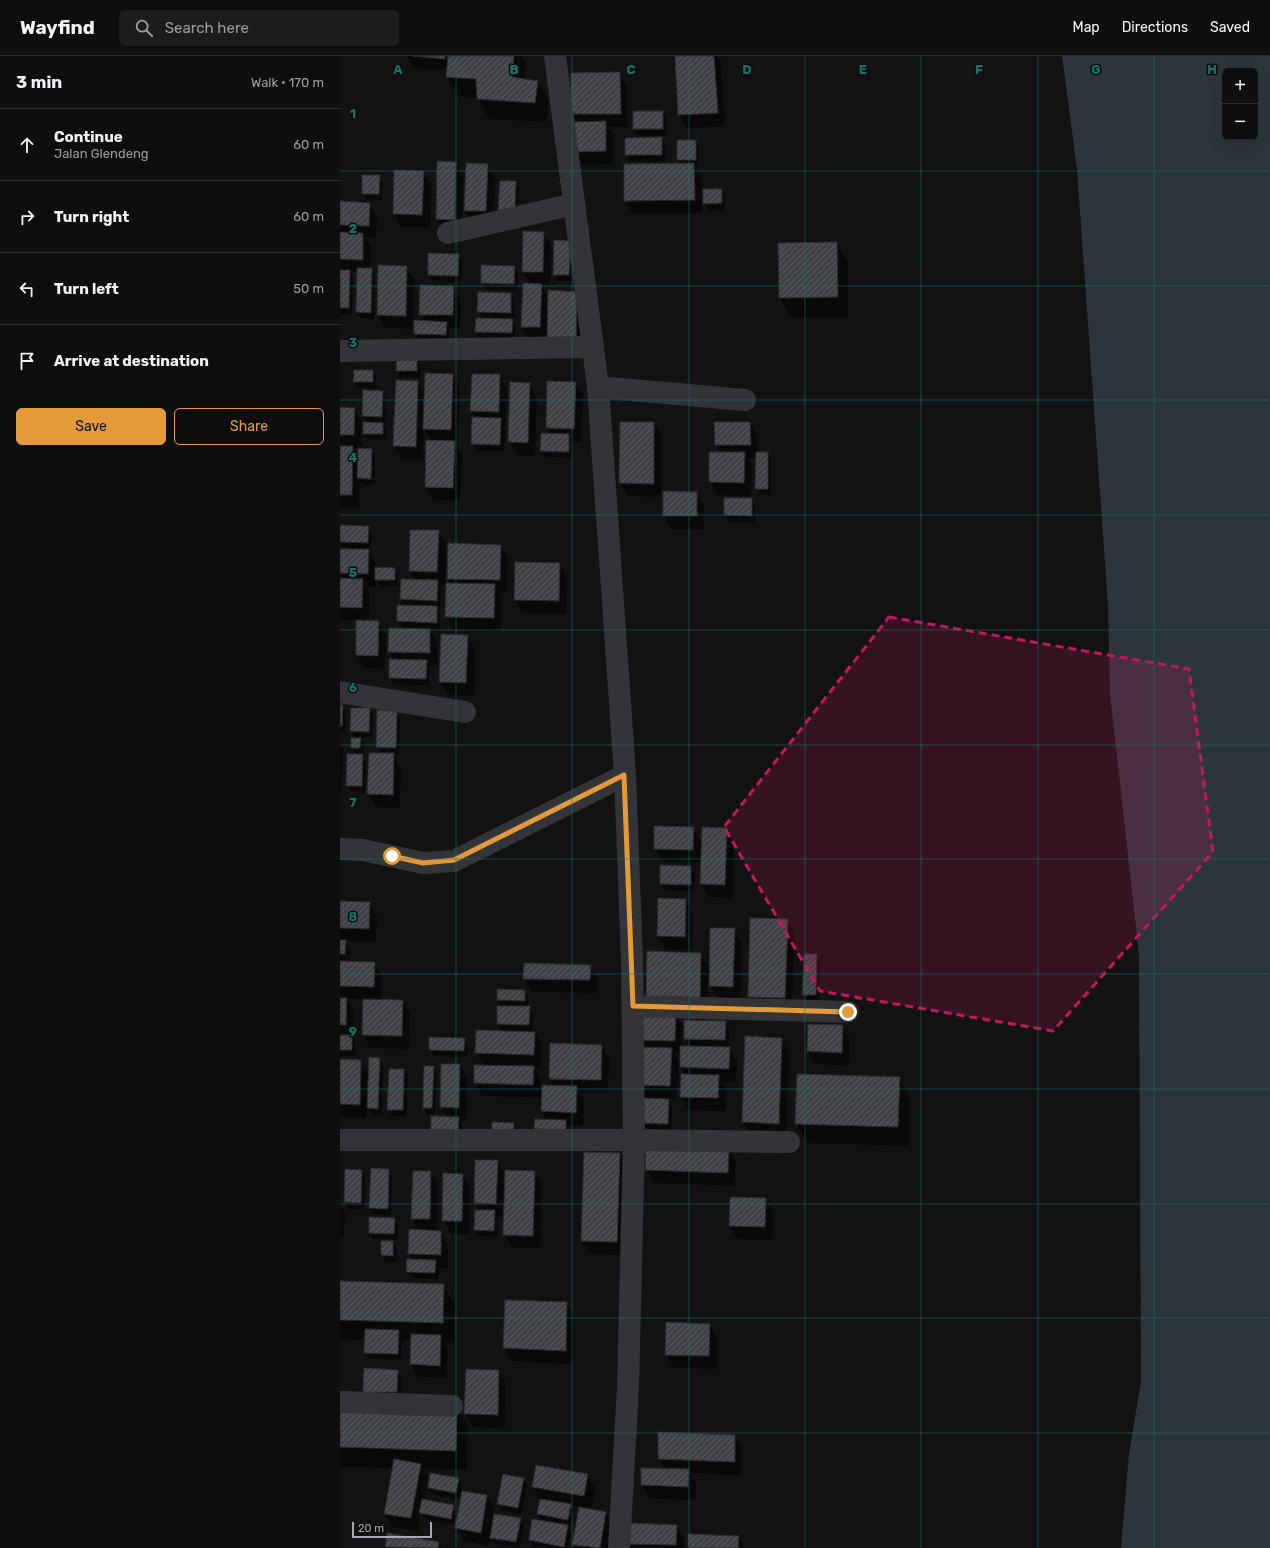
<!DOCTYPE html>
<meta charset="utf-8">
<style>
:root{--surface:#0e0e0e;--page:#1c1c1c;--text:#f1f3f6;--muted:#9b9c9e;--line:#2e2e2e;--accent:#e39b3a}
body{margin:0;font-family:Rubik,sans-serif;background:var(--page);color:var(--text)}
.controls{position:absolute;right:12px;top:12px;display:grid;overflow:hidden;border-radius:6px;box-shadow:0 4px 16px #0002}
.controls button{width:36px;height:36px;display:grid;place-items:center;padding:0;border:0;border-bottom:1px solid var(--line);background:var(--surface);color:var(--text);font:20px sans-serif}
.scale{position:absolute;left:12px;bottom:10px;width:80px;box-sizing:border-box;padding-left:4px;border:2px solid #a4aab3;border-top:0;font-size:11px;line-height:14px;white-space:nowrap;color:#a4aab3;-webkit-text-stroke:3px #0d0d0e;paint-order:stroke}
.stop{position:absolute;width:12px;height:12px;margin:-9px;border:3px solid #e39b3a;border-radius:50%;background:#fff}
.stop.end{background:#e39b3a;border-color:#fff;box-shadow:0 1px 4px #0008}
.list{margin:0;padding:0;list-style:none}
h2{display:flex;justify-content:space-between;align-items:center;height:52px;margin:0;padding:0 16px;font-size:17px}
h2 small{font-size:13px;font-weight:400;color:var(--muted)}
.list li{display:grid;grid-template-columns:26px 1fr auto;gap:12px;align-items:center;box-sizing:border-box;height:72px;padding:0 16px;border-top:1px solid var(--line)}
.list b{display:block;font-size:15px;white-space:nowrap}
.list p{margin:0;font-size:13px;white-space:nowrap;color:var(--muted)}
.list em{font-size:13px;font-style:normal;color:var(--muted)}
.actions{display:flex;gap:8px;padding:12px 16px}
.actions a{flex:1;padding:9px 0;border:1px solid var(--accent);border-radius:6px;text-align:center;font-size:14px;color:var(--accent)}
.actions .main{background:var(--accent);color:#111}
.icon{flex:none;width:22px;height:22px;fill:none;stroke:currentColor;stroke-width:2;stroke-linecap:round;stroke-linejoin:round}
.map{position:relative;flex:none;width:930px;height:1492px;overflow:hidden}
header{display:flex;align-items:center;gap:24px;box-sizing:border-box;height:56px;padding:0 20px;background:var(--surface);border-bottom:1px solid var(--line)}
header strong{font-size:19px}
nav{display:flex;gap:22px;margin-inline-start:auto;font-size:14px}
.search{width:280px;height:36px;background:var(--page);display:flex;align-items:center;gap:10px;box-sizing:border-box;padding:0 14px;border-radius:6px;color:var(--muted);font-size:15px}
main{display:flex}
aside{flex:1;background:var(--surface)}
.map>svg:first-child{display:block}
</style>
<header>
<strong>Wayfind</strong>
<div class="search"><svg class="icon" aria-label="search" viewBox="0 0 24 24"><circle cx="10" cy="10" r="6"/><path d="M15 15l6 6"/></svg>Search here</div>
<nav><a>Map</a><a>Directions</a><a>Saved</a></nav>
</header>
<main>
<aside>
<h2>3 min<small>Walk · 170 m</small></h2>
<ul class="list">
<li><svg class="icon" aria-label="ahead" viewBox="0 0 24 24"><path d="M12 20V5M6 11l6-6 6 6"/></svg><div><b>Continue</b><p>Jalan Glendeng</p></div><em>60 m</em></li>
<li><svg class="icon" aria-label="right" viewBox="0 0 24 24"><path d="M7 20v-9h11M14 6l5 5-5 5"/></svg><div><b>Turn right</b></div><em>60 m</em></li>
<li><svg class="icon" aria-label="left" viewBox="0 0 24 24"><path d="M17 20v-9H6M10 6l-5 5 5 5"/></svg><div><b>Turn left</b></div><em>50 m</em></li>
<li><svg class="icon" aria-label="arrive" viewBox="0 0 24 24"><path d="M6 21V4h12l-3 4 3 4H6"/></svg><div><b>Arrive at destination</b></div></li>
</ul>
<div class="actions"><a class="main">Save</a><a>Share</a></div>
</aside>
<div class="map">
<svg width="930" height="1492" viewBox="0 0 930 1492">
<defs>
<pattern id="building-hatch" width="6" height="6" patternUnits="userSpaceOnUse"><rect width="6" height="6" fill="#414246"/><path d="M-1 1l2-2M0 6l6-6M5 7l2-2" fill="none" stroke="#595b5e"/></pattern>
</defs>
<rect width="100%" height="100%" fill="#121213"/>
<path fill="#2c353b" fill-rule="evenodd" d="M722 0H930V1492H781L789 1398 801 1325 799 898 770 638 768 549 737 113ZM885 15H915V81H885Z"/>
<g fill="#0007" fill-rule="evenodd">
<path d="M67 0H181L186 8 184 24 198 25 209 45 206 66 149 63 138 42 118 40 107 21V15L74 12Z"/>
<path d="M336 0H378L381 5 385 70 347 72 339 59Z"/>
<path d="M279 17 287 30 288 71H268L273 79V108L243 109 235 96 237 66 232 58Z"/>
<path d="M294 56H322L326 62V80H298L294 73Z"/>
<path d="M321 82 325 89V105L290 106 286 99V83Z"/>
<path d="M338 85H355L359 91V110H355L362 121V157L293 158 285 145V109L341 108 338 104Z"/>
<path d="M98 106 116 107 123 120 122 177 104 176 97 163Z"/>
<path d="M147 109 155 122 153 168H133L125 155Z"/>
<path d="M84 116 91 129 90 171H61L54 157Z"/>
<path d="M39 120 43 127 42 144H26L23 138Z"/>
<path d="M175 126 179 133 178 160H163Z"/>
<path d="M382 134 385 140V154H368L364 148Z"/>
<path d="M0 146 30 148 37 161 36 182H26L31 191 30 213 35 220 34 263 20 262 17 256 18 216H10L13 222 12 258H0Z"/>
<path d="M203 177 211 190 210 229H201L209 242 237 237 243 298 190 284 182 271 190 228 183 216Z"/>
<path d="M497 187 508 206V261H451L440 242Z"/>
<path d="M234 192 233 225H217L214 219Z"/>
<path d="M89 198 118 199 122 205 121 226 92 225 89 219Z"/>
<path d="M66 211 74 224 73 273 45 272 38 258Z"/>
<path d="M174 211 178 217 177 234 145 233 142 227Z"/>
<path d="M113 231 121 244 120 272H110L109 285H78L75 278V265L85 266 80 258Z"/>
<path d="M171 238 174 244V263H172L176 270 175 283 140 282 136 276 143 263 139 256Z"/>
<path d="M77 299 80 305V322L60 321 57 315Z"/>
<path d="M33 315 36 321V333L18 332 14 326Z"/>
<path d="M113 319 120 332 118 387 114 386 122 399 120 445 93 444 86 431 92 385 84 372 83 404 62 403 54 390 77 326 85 339Z"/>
<path d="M133 319H159L167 333 164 395 136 394 132 387 135 362 131 355Z"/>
<path d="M171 327 189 328 197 342 195 400 177 399 169 386Z"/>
<path d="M236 327 243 340 241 386H233L232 402 205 401 201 395 211 379 207 372Z"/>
<path d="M24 335 43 336 46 343V367H42L46 374V384H27L24 377 27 367 23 360Z"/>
<path d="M0 352 14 353 22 366 21 393H32L35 400V422H21V424H35V429H22L20 425 19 452 0 451ZM13 392H19V401Z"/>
<path d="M314 367 322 380 321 441 288 440 280 427Z"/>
<path d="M375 367H410L417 380 418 397H427L431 403V439H420L416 432 417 402H407L412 410 411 440 377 439 370 426V397H380L376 389Z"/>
<path d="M357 437 364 450V473H331L324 460Z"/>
<path d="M385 443H412L415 450V466H389L385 459Z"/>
<path d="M0 470 28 471 32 477 31 493H28L36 508V513H55L58 520V530H40L36 523 35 531 26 530 30 537 29 565 39 566 46 579 45 613 24 612 17 599V564H0V494H11V492H2L0 489Z"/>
<path d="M98 475 106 489 105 529H99L101 532 100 551 96 550 100 558V573L89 572 97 587V610H89V630L54 628 50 622 54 604 49 595 63 573 58 565 65 550 61 543 75 524 70 515Z"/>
<path d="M161 490 168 503 167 537H159L162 542 161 575 114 574 106 561 111 528 108 522Z"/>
<path d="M220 508 227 521 226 558 182 557 175 543Z"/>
<path d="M127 580 135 593 134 640 108 639 100 626Z"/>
<path d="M0 650H2L6 657 5 676H0Z"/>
<path d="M30 653 33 659 32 682 19 681 24 689V698H21L26 706 25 737 11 736 7 730 16 699 12 691 16 683 11 675Z"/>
<path d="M57 656 60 663 59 698H53L61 712 60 752 36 751 28 738 41 698 37 691Z"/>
<path d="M0 687 3 692 1 739H0Z"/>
<path d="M353 772 362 788 386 773 394 786 392 842 369 841 361 828 362 807 323 806 315 792Z"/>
<path d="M321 810 351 811 355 817 354 835 324 834 321 828Z"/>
<path d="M346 844 353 858 352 894 325 893 318 880Z"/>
<path d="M0 846 29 847 37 860 36 886 5 885 9 891V902L4 894 2 895 9 906 34 907 42 920 41 945H63L70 958 69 993 30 992 23 978 24 943H7L14 956 12 982 15 987V1000H0Z"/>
<path d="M447 864 455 877 452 955 417 954 409 940Z"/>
<path d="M394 873 402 886 400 944 377 943 368 926 367 957 334 956 343 970 342 991H350L345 983 386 966 389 973 388 992 397 1006 396 1026 381 1025 386 1033 385 1055 349 1054 341 1041 345 1019 341 1011V998H334L339 1006 337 1043H327L332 1051 331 1074 306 1073 302 1066 297 1029V984L361 898 370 914Z"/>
<path d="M477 899 480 906 479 945H467L463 939Z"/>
<path d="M250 910 258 923 257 937 192 936 184 922Z"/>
<path d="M184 935 188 941V951L193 958 192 976H195L202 990 201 1012H194L201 1025V1030H214L210 1023 261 990 269 1003 268 1037H239L244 1044 243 1070 228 1069 229 1080 207 1065 202 1055V1042L142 1040 135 1027 144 1010 136 997 162 976 158 968 162 951 158 944Z"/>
<path d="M469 969 502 970 510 984 509 1010 475 1008 468 995Z"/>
<path d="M124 983 128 989 127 1001 93 1000 90 994Z"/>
<path d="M441 983 449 996 446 1081 411 1079 403 1066Z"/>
<path d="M40 1002 43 1009 42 1059 32 1058 27 1050V1062L2 1061 0 1058V1004L21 1005 30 1020Z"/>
<path d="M102 1009H120L127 1022 126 1065H119L122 1068 121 1083 101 1051Z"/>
<path d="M93 1011 97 1017 95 1058H88L84 1052Z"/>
<path d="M64 1014 68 1020 66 1060H52L48 1054Z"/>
<path d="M559 1022 570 1042 569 1090 467 1087 456 1067Z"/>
<path d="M307 1089 389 1091 396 1104 395 1130 314 1127 306 1114Z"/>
<path d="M279 1098 287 1111 284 1199 250 1198 242 1185Z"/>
<path d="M157 1105 166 1120 195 1116 202 1129 200 1192H172L164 1178 165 1161H158L157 1181 139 1180 135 1174 139 1155 135 1147Z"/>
<path d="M6 1114 22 1115 25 1121 24 1153H9L5 1146Z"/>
<path d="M48 1114 52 1120 51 1159 34 1158 30 1152Z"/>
<path d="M91 1116 98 1129 97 1176H101L108 1189V1212H99L98 1223 71 1222 67 1215 73 1205 69 1198 70 1174 80 1175 72 1163Z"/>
<path d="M122 1119 130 1133 129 1178H111L103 1164Z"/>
<path d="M391 1142 425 1143 433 1156 432 1184 397 1183 390 1170Z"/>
<path d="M0 1148 5 1157 4 1181 0 1180Z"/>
<path d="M30 1162 54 1163 58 1169 57 1184 33 1183 30 1177Z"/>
<path d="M42 1186H53L57 1193 56 1206H45L42 1199Z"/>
<path d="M0 1226 104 1229 115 1249 114 1287 103 1286 108 1293 107 1322 78 1321 71 1308V1285H62L61 1304 29 1303 25 1297 26 1284 0 1283Z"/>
<path d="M166 1245 226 1247 234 1260 233 1308 172 1305 164 1292Z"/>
<path d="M370 1269 377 1282V1313L334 1312 326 1298Z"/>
<path d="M57 1314 61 1321V1343L24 1335Z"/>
<path d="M158 1314 166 1328 165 1372 133 1371 125 1358Z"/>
<path d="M0 1348 117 1352 128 1371 127 1414 82 1412 88 1422 83 1445 113 1450 117 1457 114 1469 84 1463 81 1458 78 1475 52 1471 45 1457 53 1412 0 1410Z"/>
<path d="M319 1377 395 1380 402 1393V1419L350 1417 356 1427 355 1444 309 1442 302 1429V1413H324L319 1403Z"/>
<path d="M91 1418 118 1423 122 1430 119 1443 92 1439 89 1432Z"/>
<path d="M247 1419 255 1432 251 1454 266 1457 273 1470 270 1492H235L233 1489 240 1451 230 1449 234 1455 231 1470 226 1469 231 1477 228 1492 193 1490 190 1484 202 1466 198 1458 201 1444 193 1431Z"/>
<path d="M183 1423 187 1429 182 1458 162 1455 158 1448Z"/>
<path d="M147 1440 154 1453 153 1458 180 1463 184 1469 180 1492 155 1488 150 1479 148 1489 124 1485 117 1472Z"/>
<path d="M336 1470 344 1483V1492H290L288 1488Z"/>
<path d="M398 1481 404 1492H349Z"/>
<path d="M99 1487 101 1492H47L46 1490Z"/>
</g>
<g fill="url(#building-hatch)" stroke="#2c2c2f">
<path d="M72 0H105V3Z"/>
<path d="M108 0H174L172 21 198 25 195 47 137 43 136 23 106 21Z"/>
<path d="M335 0H374L378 57 338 59Z"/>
<path d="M280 16 281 58H231V17Z"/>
<rect x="293" y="55" width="30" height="18"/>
<path d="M266 65V95L234 96V66Z"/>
<path d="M322 81V99H285V82Z"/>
<rect x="337" y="84" width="19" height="20"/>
<path d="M97 105 116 106 115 164 96 163Z"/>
<path d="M126 107 148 108 146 155H124Z"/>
<path d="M354 107 355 144 284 145V108Z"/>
<path d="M54 114 84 115 82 159 53 158Z"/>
<path d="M22 119H40L39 138H22Z"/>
<path d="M160 125H176L175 154H158Z"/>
<path d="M363 133H382V147L363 148Z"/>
<path d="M0 145 30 147 29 170 0 169Z"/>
<path d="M183 175 204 176 203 216H182Z"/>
<path d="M0 176 23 177V204L0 203Z"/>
<path d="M214 184 231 185 229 219H213Z"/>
<path d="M497 186 498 241 439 242 438 187Z"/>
<path d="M88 197 119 198 118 220 88 219Z"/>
<path d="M38 209 67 210 66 260 37 259Z"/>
<path d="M141 209 175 210 174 228 141 227Z"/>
<path d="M17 212H32L31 257 16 256Z"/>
<path d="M0 214H10L9 252H0Z"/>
<path d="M183 227 202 228 200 271H181Z"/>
<path d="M80 229 114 230 113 259H79Z"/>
<path d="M208 234 237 236 236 285H207Z"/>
<path d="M138 236 171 237V257L137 256Z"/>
<path d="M136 262 173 263 172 277 135 276Z"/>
<path d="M74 264 107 266 106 279 74 278Z"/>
<path d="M57 297 77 298V315H56Z"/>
<path d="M14 314H33V326H13Z"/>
<path d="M85 317 113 318 111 374 83 373Z"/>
<path d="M132 318H160L159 356 130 355Z"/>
<path d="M56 324 78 325 76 391 53 390Z"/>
<path d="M207 325 236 326 234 373 206 372Z"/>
<path d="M170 326 190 327 188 387 168 386Z"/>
<path d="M23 334 43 335 42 361 22 360Z"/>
<path d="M0 351 15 352 14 379H0Z"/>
<path d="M132 361 161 362 160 389 131 388Z"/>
<path d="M23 366 43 367V378H23Z"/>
<path d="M280 366H314V428L279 427Z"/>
<path d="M374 366H410L411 389H375Z"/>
<path d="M201 377 229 378V396L200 395Z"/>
<path d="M86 384 115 385 113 432 85 431Z"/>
<path d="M0 390H13L12 439H0Z"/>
<path d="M18 392 32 393 31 423 17 422Z"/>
<path d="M369 396H405L404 427 369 426Z"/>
<path d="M416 396H428V433H415Z"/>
<path d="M323 435 357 436V460H323Z"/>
<path d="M384 442H412V460L384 459Z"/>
<path d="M0 469 29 470 28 487 0 486Z"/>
<path d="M70 474H99L97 516 69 515Z"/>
<path d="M108 487 161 489 160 524 107 523Z"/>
<path d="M0 493H29L28 518 0 517Z"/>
<path d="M175 506 220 507 219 545 174 544Z"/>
<path d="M35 511 55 512V524H35Z"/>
<path d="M0 522 23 523 22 552 0 551Z"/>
<path d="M61 523 98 524 97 545 60 543Z"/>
<path d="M106 527 155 528 154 562 105 561Z"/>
<path d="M57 549 97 550V567L57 565Z"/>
<path d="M16 564 39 565 38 600 16 599Z"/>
<path d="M49 572 90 573V597L48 596Z"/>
<path d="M101 578 128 579 126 627 99 626Z"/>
<path d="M49 603 87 604 86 623 49 622Z"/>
<path d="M0 649H3L2 670H0Z"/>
<path d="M11 652H30L29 676 10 675Z"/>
<path d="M37 654 57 655 56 692 36 691Z"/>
<path d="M11 682H21L20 692H11Z"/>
<path d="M29 697H54L53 739 27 738Z"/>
<path d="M7 698H23L22 730H6Z"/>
<path d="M314 770 354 771 353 794 314 793Z"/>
<path d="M362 771 387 772 385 829 360 828Z"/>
<path d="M320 809 351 810V829L320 828Z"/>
<path d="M318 842 346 843 345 881 317 880Z"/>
<path d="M0 845 30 846 29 873 0 872Z"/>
<path d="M410 862 448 863 445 942 408 941Z"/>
<path d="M370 872H395L393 931 369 930Z"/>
<path d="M0 884H6L5 898H0Z"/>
<path d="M307 895 361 897 360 944 306 942Z"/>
<path d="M464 898H477L476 939H462Z"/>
<path d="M0 905 35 906 34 931 0 930Z"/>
<path d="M184 907 251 909 250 924 183 923Z"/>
<path d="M157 933 185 934V945L157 944Z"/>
<path d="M0 942H7L6 969H0Z"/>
<path d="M23 943 63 944 62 980 22 979Z"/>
<path d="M157 950H190L189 969 157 968Z"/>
<path d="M297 955 336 956 335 985 296 984Z"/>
<path d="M344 964 386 965 385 984 344 983Z"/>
<path d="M468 968 503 969 502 997 467 995Z"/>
<path d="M136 974 195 976 194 999 135 997Z"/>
<rect x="0" y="979" width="12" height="15"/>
<path d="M405 980 442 982 439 1068 402 1066Z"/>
<path d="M89 981 125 982 124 995 89 994Z"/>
<path d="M210 987 262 989 261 1024 209 1023Z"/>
<path d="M340 990 390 991 389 1013 340 1011Z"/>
<path d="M297 991 332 992 330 1030 296 1029Z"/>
<path d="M29 1001 40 1002 38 1053 27 1052Z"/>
<path d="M0 1003 21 1004 20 1049 0 1048Z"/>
<path d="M101 1008H120L119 1052 100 1051Z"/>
<path d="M134 1009 194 1010 193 1029 134 1027Z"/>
<path d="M84 1010H94L92 1052H83Z"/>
<path d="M49 1013H64L63 1054H47Z"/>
<path d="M341 1018 379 1019 378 1042 340 1041Z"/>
<path d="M457 1018 560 1021 558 1071 455 1068Z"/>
<path d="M202 1029 237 1030 236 1057 201 1055Z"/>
<path d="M302 1042 329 1043 328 1068 301 1067Z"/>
<path d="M91 1060 119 1061 118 1076H91Z"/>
<path d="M195 1063 226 1064V1074L194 1073Z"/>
<path d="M152 1066 174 1067 173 1077 152 1076Z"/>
<path d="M306 1088 389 1090 388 1117 305 1114Z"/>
<path d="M244 1096 280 1097 277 1186 241 1185Z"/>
<path d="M135 1104H158L156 1148 134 1147Z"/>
<path d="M31 1112 49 1113 48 1153 29 1152Z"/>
<path d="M5 1113 22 1114 21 1147 4 1146Z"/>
<path d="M165 1114 195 1115 193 1180 163 1179Z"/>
<path d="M73 1115H91L90 1163H71Z"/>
<path d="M103 1117 123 1118 122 1165H102Z"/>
<path d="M390 1141 426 1142 425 1171 389 1170Z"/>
<path d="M135 1154H155L154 1175 134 1174Z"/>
<path d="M29 1161 55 1162 54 1178 29 1177Z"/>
<path d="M69 1173 101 1175V1199L68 1198Z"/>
<path d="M41 1185H53V1200L41 1199Z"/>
<path d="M67 1203 96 1204 95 1217 66 1216Z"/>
<path d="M0 1225 104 1228 103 1267 0 1264Z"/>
<path d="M165 1244 227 1246 226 1295 163 1292Z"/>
<path d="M326 1266 370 1268 369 1300 325 1299Z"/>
<path d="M25 1273 59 1274 58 1298 24 1297Z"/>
<path d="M71 1278 101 1279 100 1310 70 1308Z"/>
<path d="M24 1312 58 1314 57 1336H23Z"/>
<path d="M126 1313 159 1314 158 1359 124 1358Z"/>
<path d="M0 1347 117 1351 116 1395 0 1391Z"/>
<path d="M318 1376 395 1379V1406L318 1403Z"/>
<path d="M54 1403 81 1408 71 1462 44 1458Z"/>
<path d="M196 1409 248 1418 244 1440 192 1431Z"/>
<path d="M301 1412 349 1413 348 1431 301 1429Z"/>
<path d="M90 1417 119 1422 116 1437 88 1432Z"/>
<path d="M163 1418 184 1422 178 1452 157 1448Z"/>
<path d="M122 1435 147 1439 141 1477 115 1472Z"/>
<path d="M82 1443 114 1449 111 1463 79 1457Z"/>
<path d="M200 1443 231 1448 228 1464 197 1458Z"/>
<path d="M239 1451 266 1456 260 1492 232 1489Z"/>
<path d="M154 1458 181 1462 176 1486 150 1482Z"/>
<path d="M192 1463 228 1469 224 1491 189 1484Z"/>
<path d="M288 1467 337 1469 336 1489 287 1488Z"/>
<path d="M47 1477 99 1486 98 1492 45 1491Z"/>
<path d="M348 1478 399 1480 398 1492H348Z"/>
</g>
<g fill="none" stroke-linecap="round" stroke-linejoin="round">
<g stroke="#333438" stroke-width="22">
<path d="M108 177 234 148"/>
<path d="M0 295 253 291"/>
<path d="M258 331 405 344"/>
<path d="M0 636 125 656"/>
<path d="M0 793 23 794 83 807 114 805 285 719"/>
<path d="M293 950 508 956"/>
<path d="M0 1084H294L292 905 285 719 258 331 215 0"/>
<path d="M0 1346 112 1350"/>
<path d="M279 1492 288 1331 294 1084 449 1086"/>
</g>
</g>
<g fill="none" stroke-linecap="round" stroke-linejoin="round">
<path stroke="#e39b3a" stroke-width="5" d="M52 800 83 807 114 804 284 719 293 950 508 956"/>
</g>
<path fill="#c2185b" fill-opacity="0.2" stroke="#c2185b" stroke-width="3" stroke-dasharray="8 5" stroke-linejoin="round" d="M549 561 849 613 873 796 713 975 480 935 384 771Z"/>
<path fill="none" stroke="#0f766e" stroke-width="1" stroke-opacity="0.55" d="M116 0V1492M232 0V1492M349 0V1492M465 0V1492M581 0V1492M698 0V1492M814 0V1492M0 115H930M0 230H930M0 344H930M0 459H930M0 574H930M0 689H930M0 803H930M0 918H930M0 1033H930M0 1148H930M0 1262H930M0 1377H930"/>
<g font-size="13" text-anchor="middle" font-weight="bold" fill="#0f766e" stroke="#0d0d0e" stroke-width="3" stroke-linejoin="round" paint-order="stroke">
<text x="58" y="18">A</text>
<text x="174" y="18">B</text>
<text x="291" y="18">C</text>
<text x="407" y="18">D</text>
<text x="523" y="18">E</text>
<text x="639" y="18">F</text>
<text x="756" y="18">G</text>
<text x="872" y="18">H</text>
<text x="13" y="62">1</text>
<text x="13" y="177">2</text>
<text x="13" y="291">3</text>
<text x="13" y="406">4</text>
<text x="13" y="521">5</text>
<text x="13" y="636">6</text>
<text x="13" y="751">7</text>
<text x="13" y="865">8</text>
<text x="13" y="980">9</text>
</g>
</svg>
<div class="controls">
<button>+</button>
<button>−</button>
</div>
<div class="scale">20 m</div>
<div class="stop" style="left:52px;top:800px"></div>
<div class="stop end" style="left:508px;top:956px"></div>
</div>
</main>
